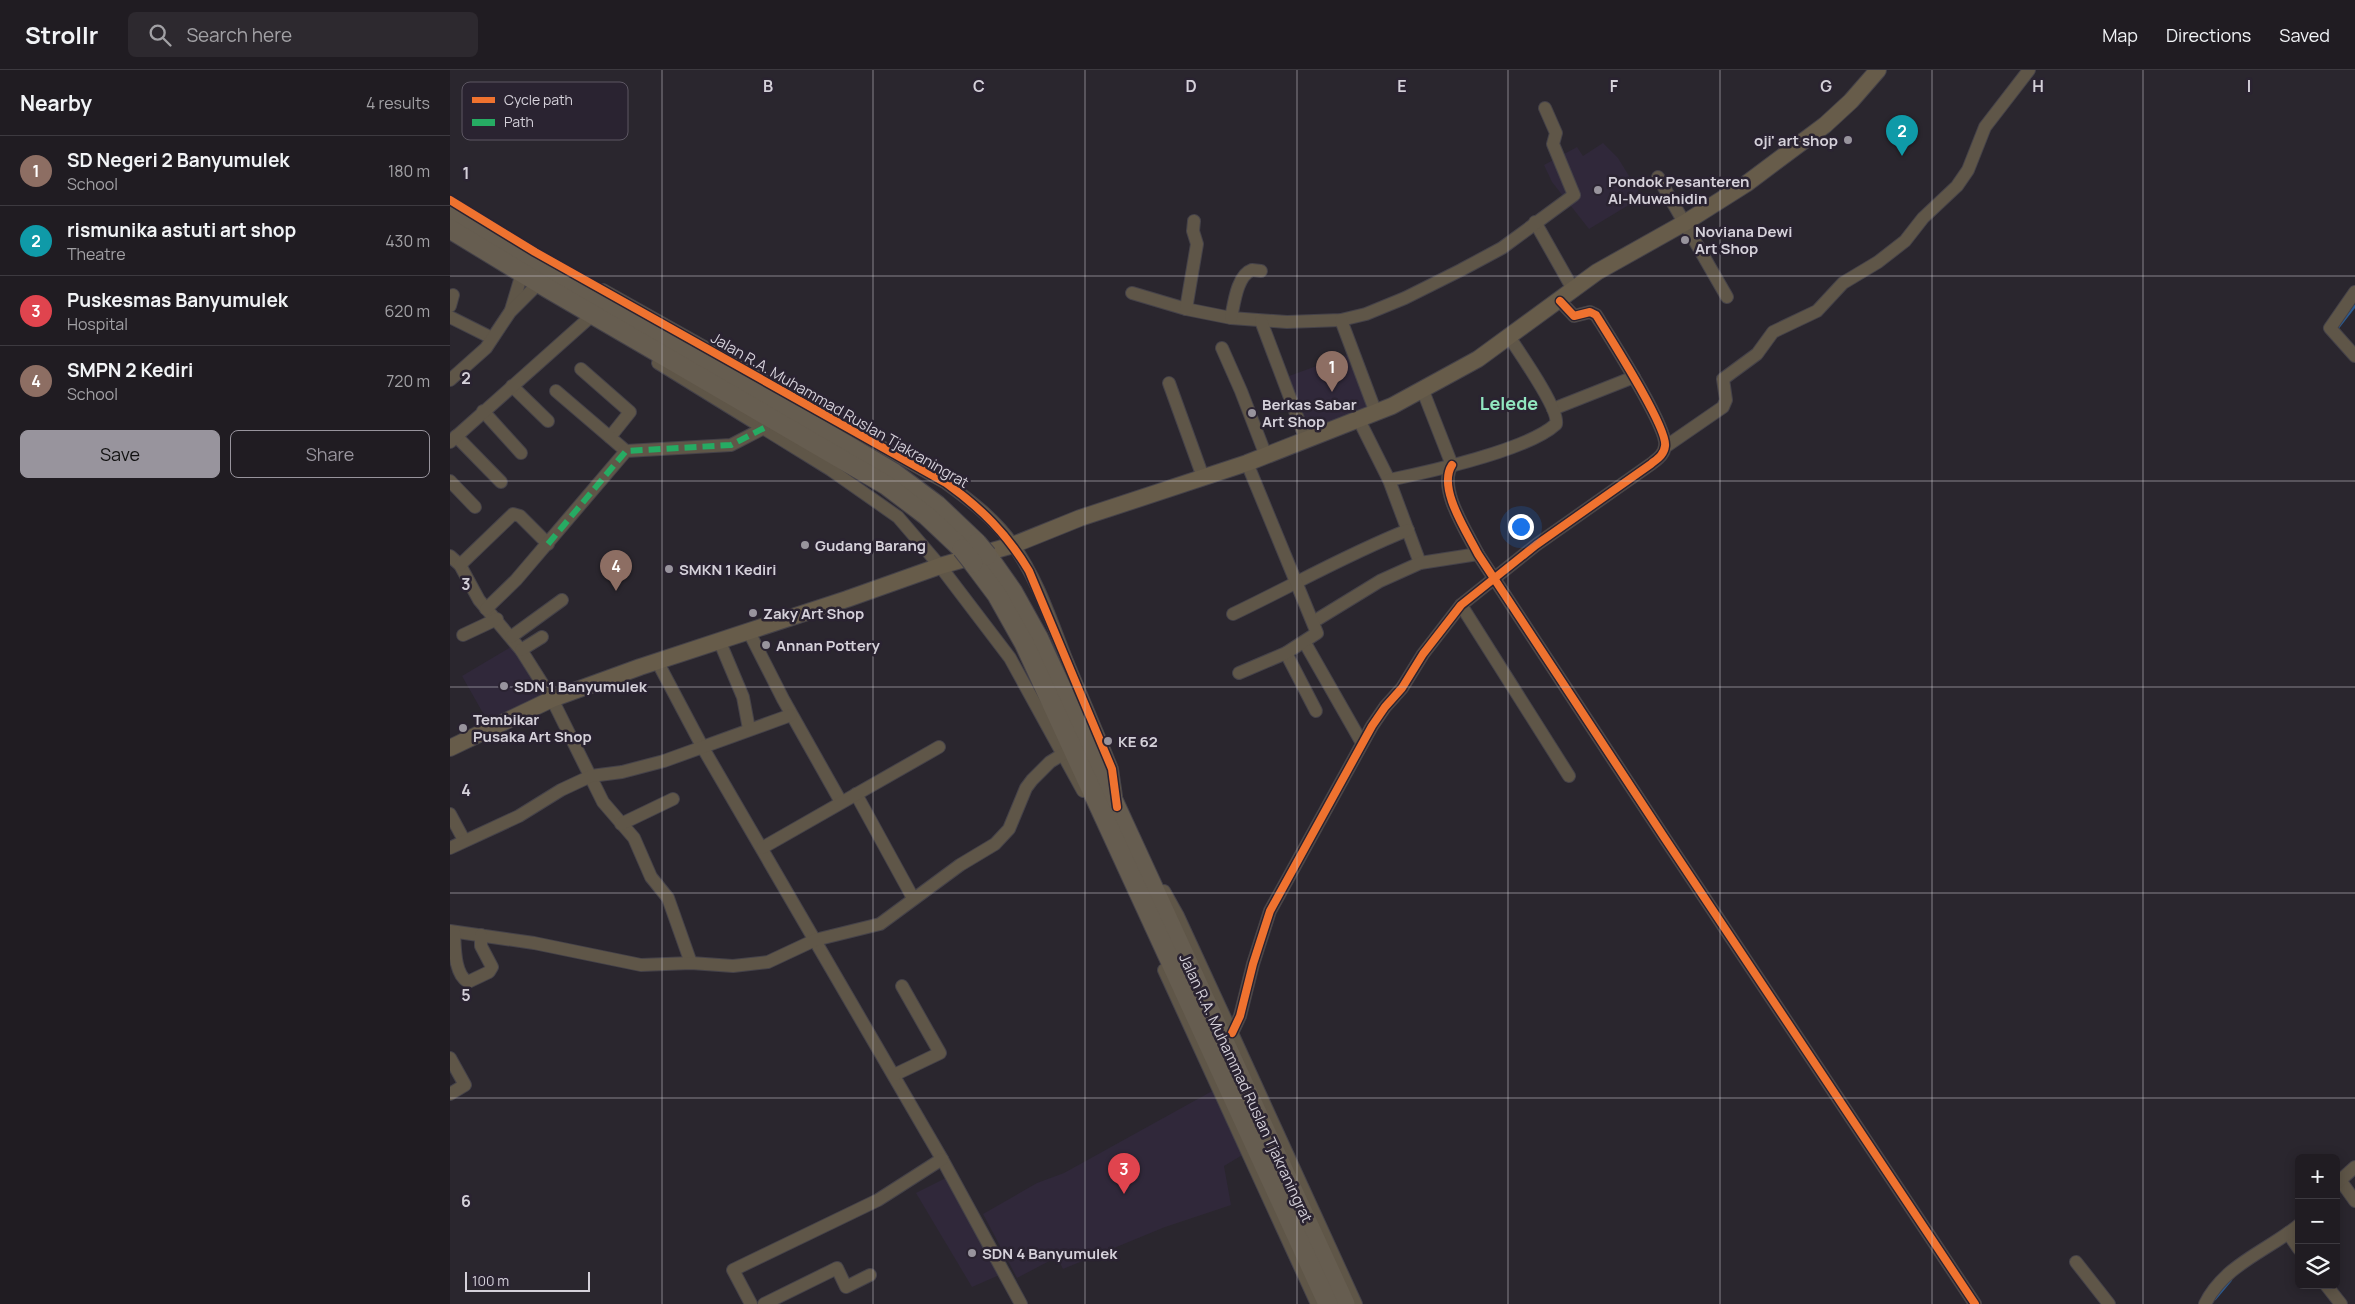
<!DOCTYPE html>
<meta charset="utf-8">
<style>
:root{--surface:#201c22;--page:#2d292f;--text:#f1f3f6;--muted:#a2a1a5;--line:#3d3a40;--accent:#98949d}
body{margin:0;font-family:Manrope,sans-serif;background:var(--page);color:var(--text)}
.controls{position:absolute;right:15px;bottom:15px;display:grid;overflow:hidden;border-radius:8px;box-shadow:0 2px 12px #0003}
.controls button{width:45px;height:45px;display:grid;place-items:center;padding:0;border:0;border-bottom:1px solid var(--line);background:var(--surface);color:var(--text);font:25px sans-serif}
.scale{position:absolute;left:15px;bottom:12px;width:125px;box-sizing:border-box;padding-left:5px;border:2px solid #d4d0d9;border-top:0;font-size:14px;line-height:18px;white-space:nowrap;color:#d4d0d9;-webkit-text-stroke:4px #2a2331;paint-order:stroke}
.you{position:absolute;left:1070px;top:456px;width:18px;height:18px;margin:-12px;border:4px solid #fff;border-radius:50%;background:#1a73e8;box-shadow:0 0 0 8px #1a73e833}
.badge{display:grid;place-items:center;width:32px;height:32px;border-radius:50%;background:var(--accent);color:#fff;font-size:16px;font-weight:700}
.pin{position:absolute;translate:-50% -41px;filter:drop-shadow(0 1px 2px #0008)}
.pin::after{content:'';position:absolute;top:26px;width:18px;height:15px;background:inherit;clip-path:polygon(0 0,100% 0,50% 100%)}
.list{margin:0;padding:0;list-style:none}
h2{display:flex;justify-content:space-between;align-items:center;height:65px;margin:0;padding:0 20px;font-size:21px}
h2 small{font-size:16px;font-weight:400;color:var(--muted)}
.list li{display:grid;grid-template-columns:32px 1fr auto;gap:15px;align-items:center;box-sizing:border-box;height:70px;padding:0 20px;border-top:1px solid var(--line)}
.list b{display:block;font-size:19px;white-space:nowrap}
.list p{margin:0;font-size:16px;white-space:nowrap;color:var(--muted)}
.list em{font-size:16px;font-style:normal;color:var(--muted)}
.actions{display:flex;gap:10px;padding:15px 20px}
.actions a{flex:1;padding:11px 0;border:1px solid var(--accent);border-radius:8px;text-align:center;font-size:18px;color:var(--accent)}
.actions .main{background:var(--accent);color:#111}
.icon{flex:none;width:28px;height:28px;fill:none;stroke:currentColor;stroke-width:2;stroke-linecap:round;stroke-linejoin:round}
.map{position:relative;flex:none;width:1905px;height:1234px;overflow:hidden}
header{display:flex;align-items:center;gap:30px;box-sizing:border-box;height:70px;padding:0 25px;background:var(--surface);border-bottom:1px solid var(--line)}
header strong{font-size:24px}
nav{display:flex;gap:28px;margin-inline-start:auto;font-size:18px}
.search{width:350px;height:45px;background:var(--page);display:flex;align-items:center;gap:12px;box-sizing:border-box;padding:0 18px;border-radius:8px;color:var(--muted);font-size:19px}
main{display:flex}
aside{flex:1;background:var(--surface)}
.map>svg:first-child{display:block}
</style>
<header>
<strong>Strollr</strong>
<div class="search"><svg class="icon" aria-label="search" viewBox="0 0 24 24"><circle cx="10" cy="10" r="6"/><path d="M15 15l6 6"/></svg>Search here</div>
<nav><a>Map</a><a>Directions</a><a>Saved</a></nav>
</header>
<main>
<aside>
<h2>Nearby<small>4 results</small></h2>
<ul class="list">
<li><span class="badge" style="background:#8d6e63">1</span><div><b>SD Negeri 2 Banyumulek</b><p>School</p></div><em>180 m</em></li>
<li><span class="badge" style="background:#0f9aa8">2</span><div><b>rismunika astuti art shop</b><p>Theatre</p></div><em>430 m</em></li>
<li><span class="badge" style="background:#e0444e">3</span><div><b>Puskesmas Banyumulek</b><p>Hospital</p></div><em>620 m</em></li>
<li><span class="badge" style="background:#8d6e63">4</span><div><b>SMPN 2 Kediri</b><p>School</p></div><em>720 m</em></li>
</ul>
<div class="actions"><a class="main">Save</a><a>Share</a></div>
</aside>
<div class="map">
<svg width="1905" height="1234" viewBox="0 0 1905 1234">
<rect width="100%" height="100%" fill="#2a262e"/>
<g fill="#30283a">
<path d="M1153 73 1168 88 1192 127 1139 159 1102 112 1094 95 1127 77 1133 86Z"/>
<path d="M905 282 925 338 859 362 839 306Z"/>
<path d="M64 575 97 625 38 652 12 606Z"/>
<path d="M764 1020 794 1084 774 1096 781 1135 715 1157 613 1199 607 1187 567 1208 533 1144 587 1113 614 1103Z"/>
<path d="M496 1108 554 1203 522 1217 466 1123Z"/>
</g>
<g fill="none" stroke-linecap="round" stroke-linejoin="round">
<g stroke="#2b5b91" stroke-width="2.5">
<path d="M1887 259 1905 236"/>
<path d="M1765 1229 1781 1210"/>
</g>
<defs>
<g id="minor">
<path d="M1208 107 1277 227"/>
<path d="M1085 152 1124 221"/>
<path d="M153 220 496 413C521 431 546 450 563 475 587 508 600 548 615 586 630 623 647 661 662 699L666 726"/>
<path d="M1905 222 1880 258 1905 286"/>
<path d="M682 223 736 239 781 248 837 252 891 250 916 244 955 228 1011 200 1052 178 1124 125 1103 74 1106 63 1095 38"/>
<path d="M0 236 3 225"/>
<path d="M736 239 747 174 743 161 744 151"/>
<path d="M61 240 70 210"/>
<path d="M0 247 42 268"/>
<path d="M781 248C784 234 787 205 802 200L811 201"/>
<path d="M891 250 926 343"/>
<path d="M811 251 856 370"/>
<path d="M772 278 791 321 816 386"/>
<path d="M208 293 381 400 448 447 490 496 560 588 633 721"/>
<path d="M131 299 180 342 160 367"/>
<path d="M0 310 36 278 60 242 84 218"/>
<path d="M719 313 753 407"/>
<path d="M62 316 98 351"/>
<path d="M106 321 176 381"/>
<path d="M973 321 1002 395"/>
<path d="M1103 339 1184 307"/>
<path d="M33 341 71 383"/>
<path d="M909 350 939 410 970 493"/>
<path d="M6 366 51 412"/>
<path d="M0 372 138 249"/>
<path d="M1215 377 1273 337 1276 330 1273 309 1307 284 1323 262 1367 241 1393 213 1428 192 1455 171 1473 148 1507 116 1518 100 1535 57 1579 0"/>
<path d="M1002 395C987 418 1017 462 1028 484L1214 767 1525 1234"/>
<path d="M939 410C978 402 1078 380 1106 354 1110 340 1069 282 1060 268"/>
<path d="M0 411 25 437"/>
<path d="M0 486 10 495 29 530 71 580 102 629 153 732 184 768 201 807 218 828 241 893"/>
<path d="M10 495 63 444 70 446 98 474"/>
<path d="M1011 535 1119 706"/>
<path d="M36 539 66 510 176 381 281 375 314 358"/>
<path d="M783 544C842 516 897 484 958 460"/>
<path d="M863 552 930 511 970 493 1028 484"/>
<path d="M298 560 333 629 391 732"/>
<path d="M13 565 47 549"/>
<path d="M61 567 112 530"/>
<path d="M269 570 293 627 299 659"/>
<path d="M855 573 912 673"/>
<path d="M71 580 92 567"/>
<path d="M836 583 866 641"/>
<path d="M207 591 253 678 492 1089 571 1234"/>
<path d="M789 603 836 583 867 563 797 393"/>
<path d="M406 724 463 828"/>
<path d="M0 744 14 770"/>
<path d="M171 754 223 729"/>
<path d="M0 778 69 746 111 720 141 706 172 702 214 691 341 645"/>
<path d="M312 778 489 677"/>
<path d="M714 821 728 846 782 963 906 1234"/>
<path d="M0 861 84 873 191 895 241 893 283 896 318 892 365 870 430 854 510 795 545 774 559 759 576 718 582 710 600 692 613 684"/>
<path d="M4 862C5 877 4 904 18 912L39 902 42 897 31 876V865"/>
<path d="M714 900 867 1234"/>
<path d="M782 963 790 946 803 894 820 841 922 656 935 637 952 618 973 584 1011 535 1086 475 1201 394C1207 389 1214 385 1215 376 1218 358 1159 266 1146 245L1140 242 1124 246 1110 231"/>
<path d="M0 988 15 1015 0 1024"/>
<path d="M444 1005 490 983 452 916"/>
<path d="M1890 1110 1905 1131"/>
<path d="M1886 1114 1905 1097"/>
<path d="M1838 1163 1849 1179"/>
<path d="M1626 1192 1659 1234"/>
<path d="M1876 1215 1891 1234"/>
<path d="M301 1234 283 1200 428 1130 492 1089"/>
<path d="M314 1234 387 1198 396 1217 420 1205"/>
<path d="M1755 1234C1774 1195 1817 1181 1849 1155"/>
</g>
<path id="major" d="M0 678 102 629 190 597 397 529 490 496 563 475 630 448 797 393 942 336 1028 289 1147 202 1236 152 1296 114 1375 55 1401 31 1428 0"/>
<g id="highway">
<path d="M0 140 444 403 487 435 527 473"/>
<path d="M0 159 99 219 436 415 477 446 512 479"/>
<path d="M537 485 563 522 588 567 895 1234"/>
<path d="M523 493 547 525 574 573 878 1234"/>
</g>
</defs>
<use href="#minor" stroke="#454249" stroke-width="14"/>
<use href="#major" stroke="#454249" stroke-width="18"/>
<use href="#highway" stroke="#454249" stroke-width="21"/>
<use href="#minor" stroke="#5f5648" stroke-width="12"/>
<use href="#major" stroke="#675c4a" stroke-width="16"/>
<use href="#highway" stroke="#665d50" stroke-width="19"/>
<defs>
<g id="highway-bridge">
<path d="M527 473 537 485"/>
<path d="M512 479 523 493"/>
</g>
</defs>
<use href="#highway-bridge" stroke="#454249" stroke-width="21" stroke-linecap="butt"/>
<use href="#highway-bridge" stroke="#665d50" stroke-width="19"/>
<path stroke="#26ab63" stroke-width="6" stroke-dasharray="12 6" stroke-linecap="butt" d="M98 474 176 381 281 375 314 358"/>
<defs>
<g id="cycleway">
<path d="M0 130 85 182 496 413C531 438 557 464 579 501L662 699 667 737"/>
<path d="M1002 395C987 418 1017 462 1028 484L1214 767 1525 1234"/>
<path d="M782 963 790 946 803 894 820 841 922 656 935 637 952 618 973 584 1011 535 1086 475 1201 394C1207 389 1214 385 1215 376 1218 358 1159 266 1146 245L1140 242 1124 246 1110 231"/>
</g>
</defs>
<use href="#cycleway" stroke="#2a2331" stroke-width="11"/>
<use href="#cycleway" stroke="#ef722f" stroke-width="8"/>
</g>
<path fill="none" stroke="#d4d0d9" stroke-width="1" stroke-opacity="0.55" d="M212 0V1234M423 0V1234M635 0V1234M847 0V1234M1058 0V1234M1270 0V1234M1482 0V1234M1693 0V1234M0 206H1905M0 411H1905M0 617H1905M0 823H1905M0 1028H1905"/>
<g fill="#98949d" stroke="#2a2331" stroke-width="2">
<circle cx="1398" cy="70" r="5"/>
<circle cx="1148" cy="120" r="5"/>
<circle cx="1235" cy="170" r="5"/>
<circle cx="802" cy="343" r="5"/>
<circle cx="355" cy="475" r="5"/>
<circle cx="219" cy="499" r="5"/>
<circle cx="303" cy="543" r="5"/>
<circle cx="316" cy="575" r="5"/>
<circle cx="54" cy="616" r="5"/>
<circle cx="13" cy="658" r="5"/>
<circle cx="658" cy="671" r="5"/>
<circle cx="522" cy="1183" r="5"/>
</g>
<g text-anchor="middle" dominant-baseline="central" stroke-width="5" stroke-linejoin="round" paint-order="stroke">
<g font-size="15" font-weight="bold" fill="#d4d0d9" stroke="#2a2331" text-anchor="start">
<text x="1388" y="70" text-anchor="end">oji' art shop</text>
<text x="1158" y="111">Pondok Pesanteren<tspan x="1158" dy="17">Al-Muwahidin</tspan></text>
<text x="1245" y="161">Noviana Dewi<tspan x="1245" dy="17">Art Shop</tspan></text>
<text x="812" y="334">Berkas Sabar<tspan x="812" dy="17">Art Shop</tspan></text>
<text x="365" y="475">Gudang Barang</text>
<text x="229" y="499">SMKN 1 Kediri</text>
<text x="313" y="543">Zaky Art Shop</text>
<text x="326" y="575">Annan Pottery</text>
<text x="64" y="616">SDN 1 Banyumulek</text>
<text x="23" y="649">Tembikar<tspan x="23" dy="17">Pusaka Art Shop</tspan></text>
<text x="668" y="671">KE 62</text>
<text x="532" y="1183">SDN 4 Banyumulek</text>
</g>
<g font-size="15" fill="#d4d0d9" stroke="#2a2331">
<text transform="translate(390 340) rotate(30)">Jalan R.A. Muhammad Ruslan Tjakraningrat</text>
<text transform="translate(796 1018) rotate(65)">Jalan R.A. Muhammad Ruslan Tjakraningrat</text>
</g>
<g font-size="18" font-weight="bold" fill="#92e8c1" stroke="#2a2331">
<text x="1059" y="333">Lelede</text>
</g>
</g>
<rect x="12" y="12" width="166" height="58" rx="8" fill="#2a2331" stroke="#5d5763" stroke-width="1"/>
<rect x="22" y="27" width="23" height="6" fill="#ef722f"/>
<rect x="22" y="49" width="23" height="7" fill="#26ab63"/>
<g font-size="14" fill="#d4d0d9">
<text x="54" y="35">Cycle path</text>
<text x="54" y="57">Path</text>
</g>
<g font-size="16" text-anchor="middle" font-weight="bold" fill="#d4d0d9" stroke="#2a2331" stroke-width="5" stroke-linejoin="round" paint-order="stroke">
<text x="318" y="22">B</text>
<text x="529" y="22">C</text>
<text x="741" y="22">D</text>
<text x="952" y="22">E</text>
<text x="1164" y="22">F</text>
<text x="1376" y="22">G</text>
<text x="1588" y="22">H</text>
<text x="1799" y="22">I</text>
<text x="16" y="109">1</text>
<text x="16" y="314">2</text>
<text x="16" y="520">3</text>
<text x="16" y="726">4</text>
<text x="16" y="931">5</text>
<text x="16" y="1137">6</text>
</g>
</svg>
<div class="controls">
<button>+</button>
<button>−</button>
<button><svg class="icon" aria-label="layers" viewBox="0 0 24 24"><path d="M12 4l9 5-9 5-9-5zM3 14l9 5 9-5"/></svg></button>
</div>
<div class="scale">100 m</div>
<div class="you"></div>
<div class="pin badge" style="left:882px;top:322px;background:#8d6e63">1</div>
<div class="pin badge" style="left:1452px;top:86px;background:#0f9aa8">2</div>
<div class="pin badge" style="left:674px;top:1124px;background:#e0444e">3</div>
<div class="pin badge" style="left:166px;top:521px;background:#8d6e63">4</div>
</div>
</main>
